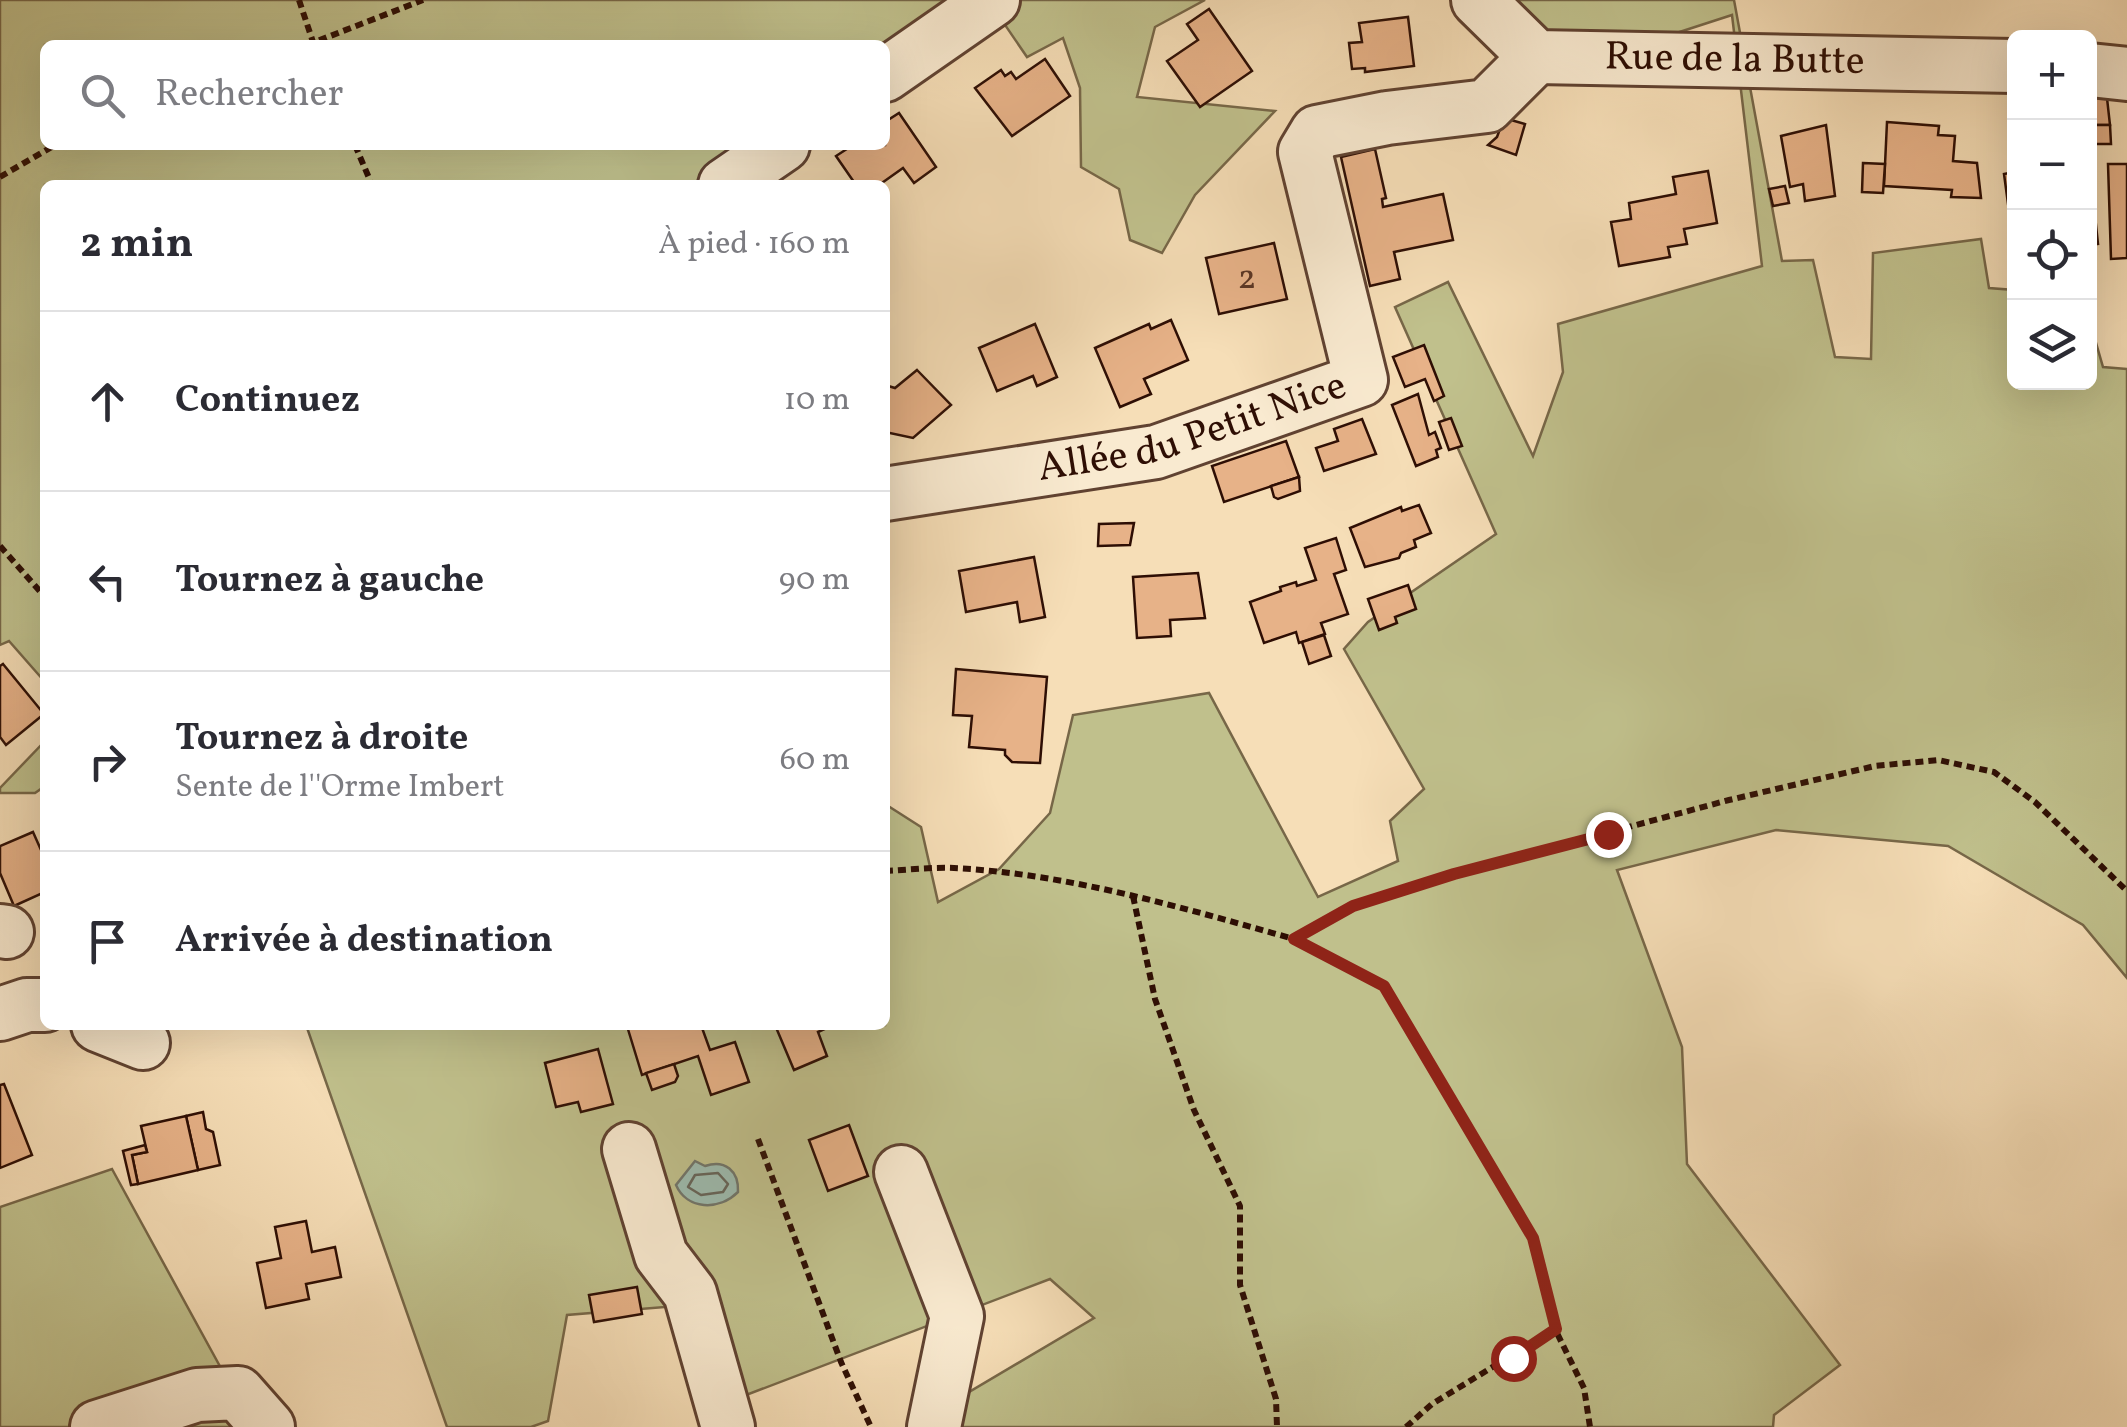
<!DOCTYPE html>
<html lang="fr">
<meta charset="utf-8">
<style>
:root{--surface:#fff;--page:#f2f2f3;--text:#2b2b33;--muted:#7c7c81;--line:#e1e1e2}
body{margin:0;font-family:Vollkorn,serif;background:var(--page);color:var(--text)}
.controls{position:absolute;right:30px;top:30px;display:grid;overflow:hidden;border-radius:15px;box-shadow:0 10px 40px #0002}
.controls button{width:90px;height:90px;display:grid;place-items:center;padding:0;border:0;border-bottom:2px solid var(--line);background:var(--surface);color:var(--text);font:50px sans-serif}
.stop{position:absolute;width:30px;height:30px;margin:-22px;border:8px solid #8f2418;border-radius:50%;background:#fff}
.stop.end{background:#8f2418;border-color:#fff;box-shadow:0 2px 10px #0008}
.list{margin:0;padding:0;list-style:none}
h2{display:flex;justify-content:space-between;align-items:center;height:130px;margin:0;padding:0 40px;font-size:42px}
h2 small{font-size:32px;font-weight:400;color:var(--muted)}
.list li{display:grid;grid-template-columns:65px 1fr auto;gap:30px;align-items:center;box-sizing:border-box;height:180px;padding:0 40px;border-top:2px solid var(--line)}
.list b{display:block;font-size:38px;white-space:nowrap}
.list p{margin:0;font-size:32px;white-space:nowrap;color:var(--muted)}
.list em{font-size:32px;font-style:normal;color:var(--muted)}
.icon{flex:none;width:55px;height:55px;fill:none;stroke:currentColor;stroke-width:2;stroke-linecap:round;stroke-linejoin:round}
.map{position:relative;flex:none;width:2127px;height:1427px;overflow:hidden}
.search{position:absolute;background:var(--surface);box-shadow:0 10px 40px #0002;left:40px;top:40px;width:850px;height:110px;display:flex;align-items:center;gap:25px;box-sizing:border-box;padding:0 35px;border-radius:15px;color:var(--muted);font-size:38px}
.panel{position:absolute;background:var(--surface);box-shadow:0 10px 40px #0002;left:40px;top:180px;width:850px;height:850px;border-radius:15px}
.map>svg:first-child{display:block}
</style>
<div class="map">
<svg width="2127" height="1427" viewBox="0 0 2127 1427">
<rect width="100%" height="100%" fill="#f6deb7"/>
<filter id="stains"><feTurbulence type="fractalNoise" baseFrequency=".002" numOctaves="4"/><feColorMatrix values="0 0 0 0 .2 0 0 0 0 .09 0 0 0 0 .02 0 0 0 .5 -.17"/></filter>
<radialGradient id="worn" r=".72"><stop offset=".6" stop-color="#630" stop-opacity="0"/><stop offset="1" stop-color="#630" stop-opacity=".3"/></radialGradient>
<g fill="#c0c08c" stroke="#776748" stroke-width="2.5">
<path d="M0 0H949L885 45H45V145H754L694 185H45V682L9 641 0 645Z"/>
<path d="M988 0H1205L1155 27 1137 97 1275 111 1195 195 1162 253 1130 240 1119 189 1081 167 1080 88 1063 38 1027 57Z"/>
<path d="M1494 0H1734L1782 261 1813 260 1835 357 1871 359 1873 253 1981 239 1989 288 2014 290V382H2090V322L2103 367 2127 369V978L2083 925 1948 846 1776 830 1617 870 1682 1047 1687 1164 1840 1365 1774 1415 1773 1427H910L1094 1318 1050 1279 720 1405 689 1305 567 1315 548 1421 531 1427H447L306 1025H885V804L921 827 938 902 999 869 1050 813 1073 715 1209 693 1318 897 1398 861 1390 821 1424 789 1344 649 1368 622 1496 534 1395 307 1448 282 1533 456 1563 372 1558 324 1762 266 1732 15 1550 74Z"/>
<path d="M45 741V786L35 793H0V788Z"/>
<path d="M112 1169 234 1392 248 1427H0V1207Z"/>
</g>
<path fill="#9dbcb0" stroke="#71766b" stroke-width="2.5" d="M695 1161 705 1166C725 1159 739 1171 738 1192 719 1211 687 1210 676 1185Z"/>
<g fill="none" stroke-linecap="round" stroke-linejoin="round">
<path stroke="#66655a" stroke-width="2.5" d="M718 1173 728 1184 723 1192 701 1195 688 1187 695 1175Z"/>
</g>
<g fill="#e7b288" stroke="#2e0e04" stroke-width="2.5">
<path d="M1209 9 1252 71 1200 107 1167 61 1198 40 1187 24Z"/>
<path d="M1408 17 1414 66 1365 72V68L1352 69 1349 43 1362 42 1359 23Z"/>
<path d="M1045 59 1070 96 1012 136 975 88 1001 70 1005 76 1011 72 1016 79Z"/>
<path d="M2090 89H2106L2110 125H2090Z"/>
<path d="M899 113 936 167 914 183 903 168 879 185H856L836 156 853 145H885V122Z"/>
<path d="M1504 118 1525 124 1516 155 1488 145 1497 137Z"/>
<path d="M1887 122 1939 126 1938 135 1955 136 1953 161 1977 163 1981 198 1951 197 1952 190 1884 186Z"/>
<path d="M1826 125 1835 196 1805 201 1803 184 1790 187 1781 136Z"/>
<path d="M2090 125H2110L2111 144H2090Z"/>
<path d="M1375 149 1386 198 1382 199 1383 207 1443 194 1453 240 1394 252 1400 279 1370 286 1341 157Z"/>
<path d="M1863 163 1885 164 1883 193 1862 192Z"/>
<path d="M2108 164H2127V258L2111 259Z"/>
<path d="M1708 171 1717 223 1684 229 1687 244 1668 247 1670 257 1619 266 1611 222 1631 219 1629 203 1676 194 1673 177Z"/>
<path d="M2014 172V225L2011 226 2004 174Z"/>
<path d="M1785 186 1789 203 1773 206 1769 189Z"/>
<path d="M2090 187H2092L2098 244 2090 245Z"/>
<path d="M1274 243 1287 299 1219 314 1206 258Z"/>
<path d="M1171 320 1188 360 1144 379 1151 394 1120 407 1095 348 1149 324 1151 329Z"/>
<path d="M1035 324 1057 377 1037 386 1033 376 997 391 979 348Z"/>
<path d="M1424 345 1444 396 1434 401 1425 379 1405 387 1393 357Z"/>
<path d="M917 370 951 405 913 438 885 432V385L895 388Z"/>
<path d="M1418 394 1429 435 1435 432 1441 448 1436 450 1438 457 1416 466 1392 405Z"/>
<path d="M1451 418 1462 446 1449 450 1439 422Z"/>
<path d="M1362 419 1376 454 1324 471 1316 448 1338 441 1334 429Z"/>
<path d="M1286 441 1299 477 1224 502 1212 466Z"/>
<path d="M1299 477 1300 491 1278 499 1274 497 1271 486Z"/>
<path d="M1419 505 1431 533 1414 540 1416 547 1401 553 1399 558 1365 567 1350 528 1401 507 1402 511Z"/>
<path d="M1134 523 1130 545 1098 546 1099 524Z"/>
<path d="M1336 538 1346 570 1334 574 1348 614 1321 623 1325 634 1299 643 1296 632 1264 643 1250 602 1281 591 1280 587 1296 582 1297 586 1316 580 1305 548Z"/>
<path d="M1034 557 1045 617 1020 622 1017 602 966 612 959 571Z"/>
<path d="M1198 573 1205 618 1170 620 1171 636 1137 638 1133 577Z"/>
<path d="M1408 585 1416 609 1395 617 1397 623 1379 630 1368 599Z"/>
<path d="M1324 635 1331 656 1309 664 1302 642Z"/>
<path d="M3 664 44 714 6 745 0 737V666Z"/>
<path d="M956 669 1047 677 1040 763 1012 762 1005 755V750L969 747 972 716 953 715Z"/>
<path d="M33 832 45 859V892L14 906 0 873V846Z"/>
<path d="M631 1025H701L710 1050 735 1042 749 1082 711 1095 698 1056 642 1075 627 1026Z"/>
<path d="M775 1025H833L818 1032 827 1056 794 1070Z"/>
<path d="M598 1049 613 1104 581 1112 578 1102 556 1107 545 1063Z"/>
<path d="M674 1064 678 1076 675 1082 652 1090 646 1073Z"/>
<path d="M4 1084 32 1155 0 1168V1085Z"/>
<path d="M203 1112 206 1129 213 1132 220 1165 198 1170 186 1116Z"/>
<path d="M186 1116 198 1170 138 1184 132 1155 147 1152 141 1126Z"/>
<path d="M849 1125 868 1176 828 1191 809 1140Z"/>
<path d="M145 1145 147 1152 132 1155 138 1184 131 1185 123 1151Z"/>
<path d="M306 1221 312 1252 335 1247 341 1277 306 1284 309 1299 266 1308 257 1263 281 1258 275 1227Z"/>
<path d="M637 1287 642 1314 594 1322 589 1295Z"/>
</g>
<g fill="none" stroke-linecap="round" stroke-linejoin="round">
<defs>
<g id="minor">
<path id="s1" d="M1478 0 1536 57 2014 66"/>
<path d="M2090 70 2127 74"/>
<path d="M885 75 993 0"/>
<path d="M725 185 783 145"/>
<path id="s2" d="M885 494 1156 452 1361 380 1305 152 1317 132 1387 118 1487 106 1536 57"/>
<path d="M0 931 7 932"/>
<path d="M0 1014 27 1005H45"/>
<path d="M98 1025 143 1043"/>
<path d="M629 1149 661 1255 690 1293 728 1427"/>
<path d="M901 1172 957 1316 934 1427"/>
<path d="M97 1427 197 1395 238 1393 268 1427"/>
</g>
</defs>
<use href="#minor" stroke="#604231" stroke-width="58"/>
<g stroke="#2e0e04" stroke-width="6" stroke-dasharray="8 5" stroke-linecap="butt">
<path d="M299 0 314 45"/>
<path d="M307 45 423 0"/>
<path d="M355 145 372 185"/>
<path d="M0 177 55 145"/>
<path d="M0 546 45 597"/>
<path d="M885 871C908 870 932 867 954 868 1070 874 1183 908 1294 939L1353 906 1454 874 1729 800 1875 766 1938 760 1994 772 2035 802 2127 891"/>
<path d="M1133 896 1155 999 1194 1110 1240 1206V1285L1276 1399 1277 1427"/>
<path d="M1294 939 1385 986 1533 1238 1555 1329 1584 1388 1590 1427"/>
<path d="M758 1139 841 1362 871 1427"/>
<path d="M1406 1427 1432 1404 1555 1329"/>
</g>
<use href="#minor" stroke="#f9ead0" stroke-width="52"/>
</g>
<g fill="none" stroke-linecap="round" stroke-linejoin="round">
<path stroke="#8f2418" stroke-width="12" d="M1513 1358 1556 1329 1533 1238 1384 986 1294 939 1353 906 1454 874 1608 834"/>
</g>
<g text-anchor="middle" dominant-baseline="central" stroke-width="8" stroke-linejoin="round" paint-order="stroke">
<g font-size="35" fill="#5c3725">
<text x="1247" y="279">2</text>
</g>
<g font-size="40" fill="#2e0e04" stroke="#f9ead0">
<text stroke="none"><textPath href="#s1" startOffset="280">Rue de la Butte</textPath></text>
<text stroke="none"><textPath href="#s2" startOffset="315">Allée du Petit Nice</textPath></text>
</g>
</g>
<rect width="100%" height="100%" filter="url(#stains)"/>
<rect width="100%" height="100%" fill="url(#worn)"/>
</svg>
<div class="controls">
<button>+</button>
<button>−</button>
<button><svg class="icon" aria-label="locate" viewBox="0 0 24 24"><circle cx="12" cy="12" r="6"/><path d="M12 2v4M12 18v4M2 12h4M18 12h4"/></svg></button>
<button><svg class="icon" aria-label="layers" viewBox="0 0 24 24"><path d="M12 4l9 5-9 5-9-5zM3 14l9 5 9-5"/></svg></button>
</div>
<div class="stop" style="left:1513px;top:1358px"></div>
<div class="stop end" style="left:1608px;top:834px"></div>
<div class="search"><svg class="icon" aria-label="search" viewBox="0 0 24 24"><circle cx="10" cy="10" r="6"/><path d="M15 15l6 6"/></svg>Rechercher</div>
<section class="panel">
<h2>2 min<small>À pied · 160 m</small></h2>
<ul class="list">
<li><svg class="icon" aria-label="ahead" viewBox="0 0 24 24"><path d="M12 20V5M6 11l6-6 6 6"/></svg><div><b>Continuez</b></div><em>10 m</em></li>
<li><svg class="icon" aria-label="left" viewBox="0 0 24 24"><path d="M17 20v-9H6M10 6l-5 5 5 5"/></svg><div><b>Tournez à gauche</b></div><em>90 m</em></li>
<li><svg class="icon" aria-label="right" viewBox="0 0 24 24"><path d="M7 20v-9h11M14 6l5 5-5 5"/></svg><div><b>Tournez à droite</b><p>Sente de l''Orme Imbert</p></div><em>60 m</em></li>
<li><svg class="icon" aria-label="arrive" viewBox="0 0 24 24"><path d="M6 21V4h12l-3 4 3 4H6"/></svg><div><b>Arrivée à destination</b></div></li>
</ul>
</section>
</div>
